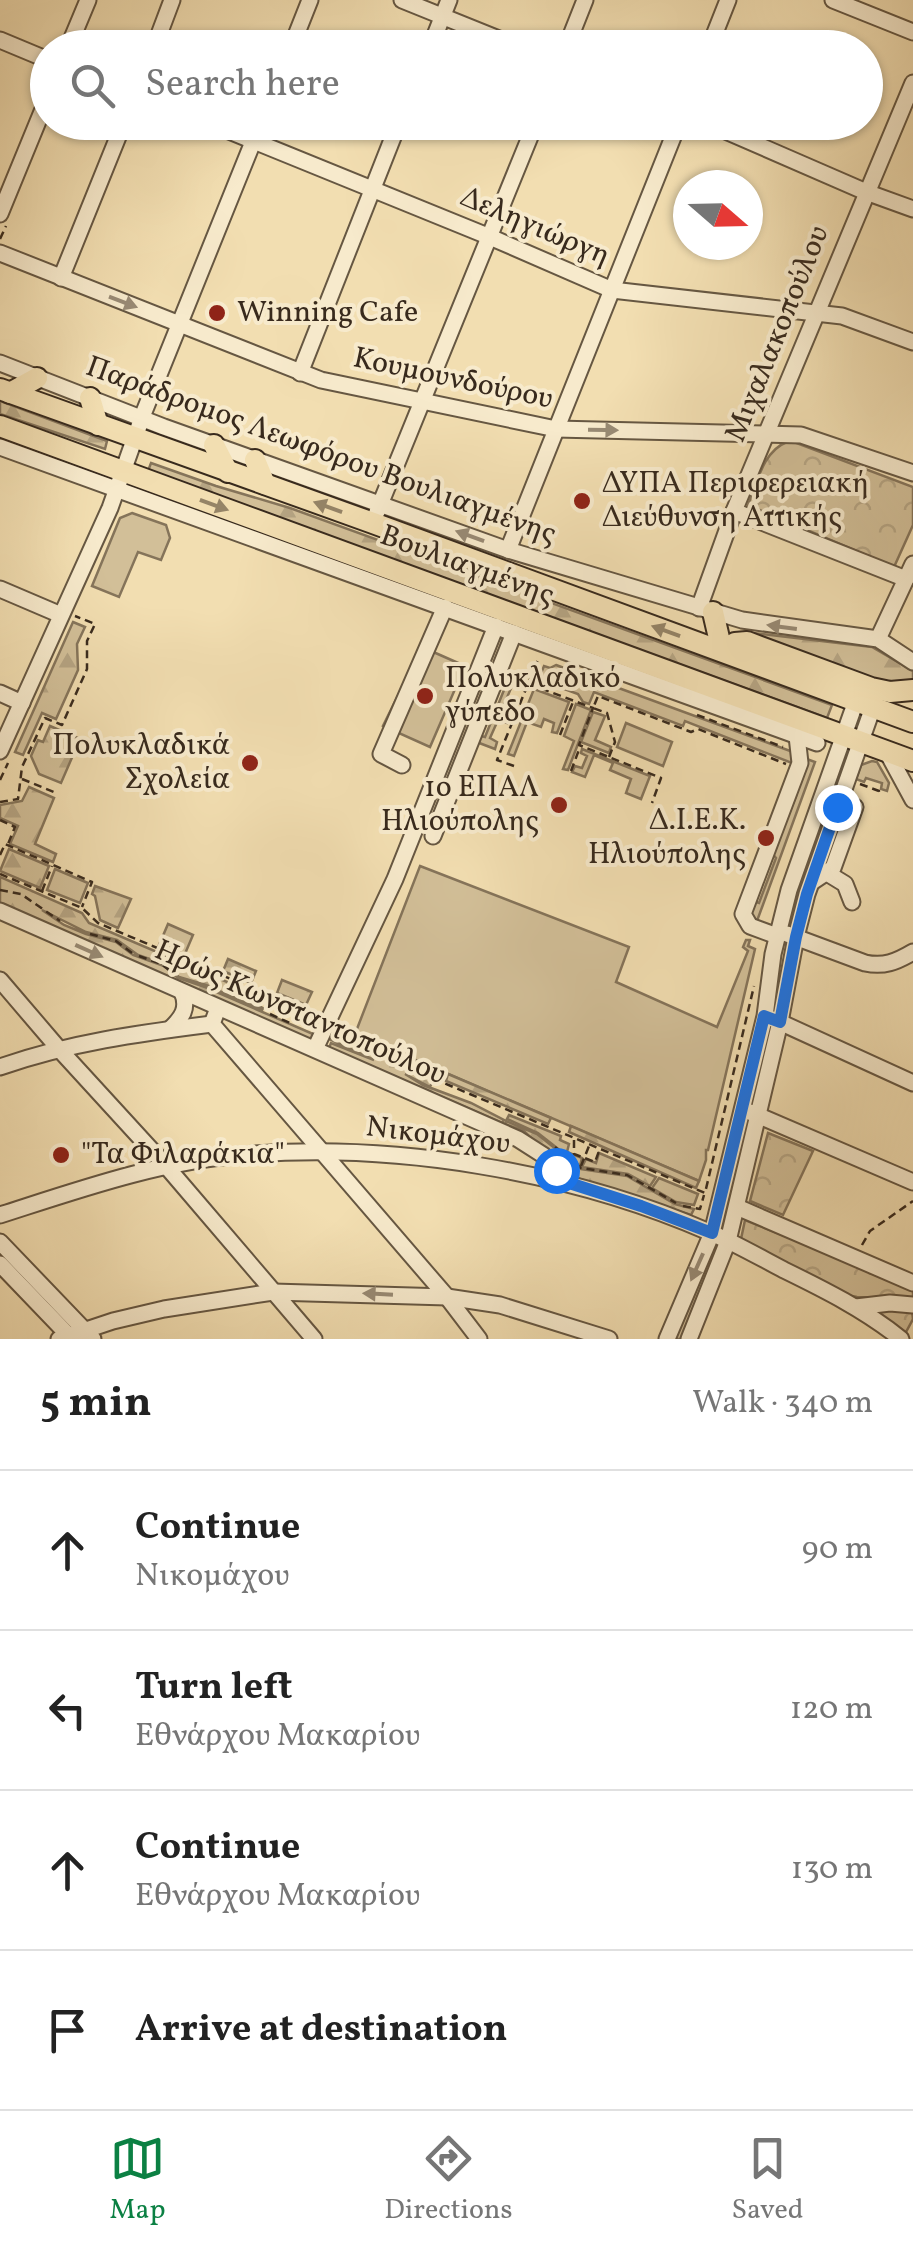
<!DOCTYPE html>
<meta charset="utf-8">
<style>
:root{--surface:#fff;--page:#f2f2f2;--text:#222;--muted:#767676;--line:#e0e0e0;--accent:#0b8043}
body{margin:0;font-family:Vollkorn,serif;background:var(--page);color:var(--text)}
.compass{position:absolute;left:673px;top:170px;width:90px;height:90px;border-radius:50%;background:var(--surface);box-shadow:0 2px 8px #0004;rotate:110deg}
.stop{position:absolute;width:30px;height:30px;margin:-22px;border:8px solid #1a73e8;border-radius:50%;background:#fff}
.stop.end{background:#1a73e8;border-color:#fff;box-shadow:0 2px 10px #0008}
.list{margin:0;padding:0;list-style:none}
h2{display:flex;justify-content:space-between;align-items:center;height:130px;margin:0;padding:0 40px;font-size:42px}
h2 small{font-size:32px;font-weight:400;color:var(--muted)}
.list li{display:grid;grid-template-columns:65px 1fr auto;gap:30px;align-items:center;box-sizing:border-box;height:160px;padding:0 40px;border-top:2px solid var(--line)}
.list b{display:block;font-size:38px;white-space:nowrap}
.list p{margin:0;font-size:32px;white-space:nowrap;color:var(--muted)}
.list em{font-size:32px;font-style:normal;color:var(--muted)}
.icon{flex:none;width:55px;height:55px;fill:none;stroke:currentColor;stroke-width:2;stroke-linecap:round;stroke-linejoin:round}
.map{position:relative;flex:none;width:913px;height:1339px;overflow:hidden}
.search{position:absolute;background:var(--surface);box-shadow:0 2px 8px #0004;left:30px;right:30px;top:30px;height:110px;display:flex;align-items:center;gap:25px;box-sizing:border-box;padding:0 35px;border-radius:55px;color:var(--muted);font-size:38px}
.sheet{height:770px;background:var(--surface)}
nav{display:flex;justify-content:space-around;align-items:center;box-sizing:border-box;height:140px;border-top:2px solid var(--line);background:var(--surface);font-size:28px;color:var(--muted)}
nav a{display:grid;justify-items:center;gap:5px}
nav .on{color:var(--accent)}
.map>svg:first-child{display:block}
</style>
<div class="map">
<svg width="913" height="1339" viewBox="0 0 913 1339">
<defs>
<pattern id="forest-firs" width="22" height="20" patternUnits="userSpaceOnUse" patternTransform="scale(2.5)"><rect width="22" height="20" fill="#d2bf98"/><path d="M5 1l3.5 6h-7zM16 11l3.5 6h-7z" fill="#b5a483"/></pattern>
<pattern id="park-crowns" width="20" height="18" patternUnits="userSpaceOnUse" patternTransform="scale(2.5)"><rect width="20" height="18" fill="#d2bf98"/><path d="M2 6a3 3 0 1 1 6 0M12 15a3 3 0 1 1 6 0" fill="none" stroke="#b5a483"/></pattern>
</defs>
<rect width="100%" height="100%" fill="#f2deb1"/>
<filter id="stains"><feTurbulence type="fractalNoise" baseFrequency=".002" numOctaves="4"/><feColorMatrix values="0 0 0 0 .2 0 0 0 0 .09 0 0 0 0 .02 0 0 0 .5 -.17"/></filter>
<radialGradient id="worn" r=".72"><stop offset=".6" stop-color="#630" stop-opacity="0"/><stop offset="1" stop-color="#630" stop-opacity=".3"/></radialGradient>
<g fill="#d2bf98" stroke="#85745a" stroke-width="2.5">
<path d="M132 513 166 525 170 538 161 560 138 552 119 597 92 586 120 518Z"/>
<path d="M422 647 465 666 430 747 383 726Z"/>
<path d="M556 665 793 752 797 765 685 721 683 726 594 692 589 704 583 702 578 694 548 683 544 686 537 683 544 666 550 668Z"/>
<path d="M501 675 522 684 519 689 512 686 502 709 511 713 507 723 498 720 490 738 497 742 495 749 474 741 477 735 485 737 506 685 498 681Z"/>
<path d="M534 689 569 702 557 733 552 732 554 723 544 719 541 727 527 722 514 756 508 754Z"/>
<path d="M576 704 591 710 568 770 563 769 574 741 564 736Z"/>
<path d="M593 712 605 716 595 740 611 747 609 753 581 742Z"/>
<path d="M626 723 672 742 663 766 617 747Z"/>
<path d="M582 749 650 776 641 799 626 793 631 779 610 770 613 763 594 755 585 777 572 772 575 766 582 768 587 756 581 753Z"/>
<path d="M804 758 815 762 757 921 750 915 753 901 759 903 776 858 771 852 778 834 782 831 796 796 793 791Z"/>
<path d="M872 761 877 762 889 783 887 791 881 789 882 783 866 778 864 782 856 779 861 765Z"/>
<path d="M839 767 845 768 791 929H786L796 887Z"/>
<path d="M420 866 629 947 616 982 717 1027 748 951 743 947 746 940H750L748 946 755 949 708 1150H706V1160L699 1181 355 1034Z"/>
<path d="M712 1252 719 1255 683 1339H674Z"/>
</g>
<g fill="url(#forest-firs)" stroke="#85745a" stroke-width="2.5">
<path d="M0 401 107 441 105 449 0 414Z"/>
<path d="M151 463 216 486 290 508 832 705 827 718 148 471Z"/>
<path d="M73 622 85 627 77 644 78 670 56 719 42 713 23 755 15 752Z"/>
<path d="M744 632 872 647 913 671V684L896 686 743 635Z"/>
<path d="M50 726 80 739 61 783 39 774 31 756 38 740 43 742Z"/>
<path d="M29 787 54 798 35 844 56 854 53 862 10 844 18 826 0 818V805L22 801Z"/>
<path d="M9 849 49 866 40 888 0 871Z"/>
<path d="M55 869 88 883 80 903 47 890Z"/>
<path d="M0 877 82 913 89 923 253 993 250 1002 263 1008 262 1010 206 985 179 977 162 963 138 955 117 940 86 932 42 910 64 925 86 934 116 942 133 955 164 966 178 978 205 987 313 1034 311 1040 0 903Z"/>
<path d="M95 886 131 899 118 928 100 920 95 896 92 894Z"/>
<path d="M168 924 193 935 184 956 159 945Z"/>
<path d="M228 959 256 971 251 983 223 971Z"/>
<path d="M282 980 312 992 306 1005 277 993Z"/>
<path d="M339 1024 355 1034 429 1067 427 1072 356 1040 336 1027Z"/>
<path d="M332 1034 433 1080 430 1087 405 1074 423 1085 471 1103 504 1120 502 1123 329 1048 331 1043 374 1060 329 1039Z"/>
<path d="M448 1074 551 1118 548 1124 446 1081Z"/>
<path d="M509 1115 561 1136 560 1140 569 1144 567 1152 582 1158 580 1166 538 1133 507 1119Z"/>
<path d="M506 1121 537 1134 581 1169 627 1176 675 1204 694 1209 691 1215 571 1176 524 1131 505 1124Z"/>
<path d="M571 1126 699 1181 696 1188 569 1132Z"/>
<path d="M599 1153 656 1177 650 1186 628 1174 582 1167 586 1159 596 1163Z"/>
<path d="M659 1178 698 1194 694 1205 676 1202 652 1188Z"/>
</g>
<g fill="url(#park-crowns)" stroke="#85745a" stroke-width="2.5">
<path d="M787 442H794L913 487V525L894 567 748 505C757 483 763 451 787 442Z"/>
<path d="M768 1133 813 1151 783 1215 750 1201Z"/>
<path d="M745 1220 913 1288V1298L857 1297 847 1295 741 1239Z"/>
<path d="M875 1310 912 1311 913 1319 906 1332H903L876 1314Z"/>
</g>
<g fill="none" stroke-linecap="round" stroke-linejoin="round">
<defs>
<g id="minor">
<path d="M402 0 521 48"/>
<path d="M833 0 913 32"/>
<path d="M0 40 48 60"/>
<path d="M68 48 88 0"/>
<path d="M154 48 172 0"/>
<path d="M291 48 310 0"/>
<path d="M430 48 449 0"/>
<path d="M566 48 585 0"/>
<path d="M709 48 728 0"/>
<path d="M207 122 490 237 612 290 842 316 913 342"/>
<path d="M705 122 866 192 913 209"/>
<path d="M0 214 48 97"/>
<path d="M0 253 321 380 556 429 801 435 913 473"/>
<path d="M61 278 124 122"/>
<path d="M0 363 164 427 508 550 742 620 878 639 913 662"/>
<path d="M300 373 399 122"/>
<path d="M0 447 817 743"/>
<path d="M734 511 906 579"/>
<path d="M377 512 536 122"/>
<path d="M508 550 679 122"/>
<path d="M0 589 61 615"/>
<path d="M699 608 734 511 913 83"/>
<path d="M878 639 913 564"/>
<path d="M0 693 22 703"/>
<path d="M0 751 110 508 144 412 261 122"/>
<path d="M887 752 913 800"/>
<path d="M402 765 381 754 445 607"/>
<path d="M433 836 514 633"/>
<path d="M827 873 845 884 852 902"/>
<path d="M812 882 833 868 855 807"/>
<path d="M0 911 518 1139 543 1155 566 1182"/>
<path d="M787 934 865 963C884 967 896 962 913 952"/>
<path d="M777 936 750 926 743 914 800 763 797 736"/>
<path d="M0 980 59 1049 167 1167 314 1339"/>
<path d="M218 1008 212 1024 447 1297 479 1339"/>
<path d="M773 1019 913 1083"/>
<path d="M170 1029C182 1018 189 1008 182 992"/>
<path d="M315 1049 395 879 496 626"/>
<path d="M0 1067C68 1043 140 1033 212 1024"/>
<path d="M750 1112 913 1182"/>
<path d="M737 1207 913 1283"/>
<path d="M0 1215C78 1190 160 1161 242 1155 394 1142 569 1171 709 1232 735 1243 759 1257 784 1270 825 1290 865 1310 901 1339"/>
<path d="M0 1242 93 1339"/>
<path d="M0 1264 72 1339"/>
<path d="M856 1307 890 1303 913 1305"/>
<path d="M59 1339 113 1321 164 1309 273 1292 447 1297 500 1305 609 1339"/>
<path d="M667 1339 712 1233 765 1016 773 954 789 890 856 701"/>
<path d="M689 1339 728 1241 780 1022 796 937 807 894 873 707"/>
</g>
<g id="major">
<path d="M0 389 373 523 913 722"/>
<path d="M10 393 37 378"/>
<path d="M90 398 98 425"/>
<path d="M0 426 913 761"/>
<path d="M214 445 228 472"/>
<path d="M255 460 265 484"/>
<path d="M713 612 722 651 735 643 747 642 871 688 890 692 913 690"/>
</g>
</defs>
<use href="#minor" stroke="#665742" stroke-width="19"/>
<use href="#major" stroke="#382a1d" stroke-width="24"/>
<g stroke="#382a1d" stroke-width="2.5" stroke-dasharray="8 5" stroke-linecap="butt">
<path d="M0 239 6 226"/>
<path d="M529 684 593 708 579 745 661 778 652 803"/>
<path d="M697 715 783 747"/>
<path d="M560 735 573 702"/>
<path d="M609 757 615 742 607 713 593 708 598 696 691 732 698 729 786 764"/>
<path d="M514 766 497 760 539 657"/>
<path d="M571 771 580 747"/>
<path d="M22 779 54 792"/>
<path d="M0 780 8 763"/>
<path d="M860 784 879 791 878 794"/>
<path d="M0 802 18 799 22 767 45 718 62 725 87 669V641L95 624 75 616"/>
<path d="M0 820 15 827 8 844"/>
<path d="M0 855 5 844 92 882 82 907"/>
<path d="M0 874 82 908 98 923 276 998 316 1018"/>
<path d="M0 890 21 894 60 921"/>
<path d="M42 891 52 866"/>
<path d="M90 934 116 941 132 953"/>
<path d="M139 956 161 964 172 972"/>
<path d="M270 1014 290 1023"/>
<path d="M340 1033 354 1042 439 1081 705 1193 754 986"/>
<path d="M574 1140V1154L595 1162 599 1151"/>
<path d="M555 1147 581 1168 627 1175 676 1203"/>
<path d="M581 1166 589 1146"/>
<path d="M683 1206 700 1209 704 1195"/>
<path d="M862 1245 870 1231 913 1201"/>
</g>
<use href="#minor" stroke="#f7eacc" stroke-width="15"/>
<use href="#major" stroke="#f2deb1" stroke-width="20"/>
</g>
<defs><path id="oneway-solid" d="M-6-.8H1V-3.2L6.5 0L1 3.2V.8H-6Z" transform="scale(2.5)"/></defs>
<g fill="#988a74">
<use href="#oneway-solid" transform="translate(123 302) rotate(21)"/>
<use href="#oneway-solid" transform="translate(603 430) rotate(1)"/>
<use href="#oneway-solid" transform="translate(470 536) rotate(-160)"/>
<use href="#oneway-solid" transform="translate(782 627) rotate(-172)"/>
<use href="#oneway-solid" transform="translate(89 951) rotate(24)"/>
<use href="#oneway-solid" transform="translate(697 1267) rotate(114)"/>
<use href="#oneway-solid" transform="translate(378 1294) rotate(-177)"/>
</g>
<g fill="#958467">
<use href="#oneway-solid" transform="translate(214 505) rotate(20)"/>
<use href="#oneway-solid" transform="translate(328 507) rotate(-160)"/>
<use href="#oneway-solid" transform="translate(666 631) rotate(-160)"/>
</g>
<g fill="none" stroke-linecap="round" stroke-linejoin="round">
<path stroke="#1a73e8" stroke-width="12" d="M556 1170 566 1182 641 1206 712 1233 764 1016 780 1022 796 937 807 894 837 807"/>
</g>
<g fill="#8f2418" stroke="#f7eacc" stroke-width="4">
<circle cx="217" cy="313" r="10"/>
<circle cx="582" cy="501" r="10"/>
<circle cx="425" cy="696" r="10"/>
<circle cx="250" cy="763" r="10"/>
<circle cx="559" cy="805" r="10"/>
<circle cx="766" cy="838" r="10"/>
<circle cx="61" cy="1155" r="10"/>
</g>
<g text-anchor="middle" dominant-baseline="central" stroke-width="8" stroke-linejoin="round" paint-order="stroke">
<g font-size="30" fill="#382a1d" stroke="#f7eacc">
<text transform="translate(535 227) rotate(23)">Δεληγιώργη</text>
<text transform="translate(778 334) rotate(-68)">Μιχαλακοπούλου</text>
<text transform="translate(453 379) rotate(12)">Κουμουνδούρου</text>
<text transform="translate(321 451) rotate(20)">Παράδρομος Λεωφόρου Βουλιαγμένης</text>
<text transform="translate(467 566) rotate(20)">Βουλιαγμένης</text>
<text transform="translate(300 1013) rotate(24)">Ηρώς Κωνσταντοπούλου</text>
<text transform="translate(438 1136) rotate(7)">Νικομάχου</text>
</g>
<g font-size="30" fill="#382a1d" stroke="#f7eacc" text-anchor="start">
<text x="237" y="313">Winning Cafe</text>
<text x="602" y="484">ΔΥΠΑ Περιφερειακή<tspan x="602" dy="34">Διεύθυνση Αττικής</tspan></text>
<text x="445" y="679">Πολυκλαδικό<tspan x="445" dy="34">γύπεδο</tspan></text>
<text x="230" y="746" text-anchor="end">Πολυκλαδικά<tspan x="230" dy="34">Σχολεία</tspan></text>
<text x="539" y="788" text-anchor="end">1ο ΕΠΑΛ<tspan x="539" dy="34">Ηλιούπολης</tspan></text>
<text x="746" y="821" text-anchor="end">Δ.Ι.Ε.Κ.<tspan x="746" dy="34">Ηλιούπολης</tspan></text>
<text x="81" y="1155">"Τα Φιλαράκια"</text>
</g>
</g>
<rect width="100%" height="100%" filter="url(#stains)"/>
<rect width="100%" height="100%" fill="url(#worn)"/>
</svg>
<svg class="compass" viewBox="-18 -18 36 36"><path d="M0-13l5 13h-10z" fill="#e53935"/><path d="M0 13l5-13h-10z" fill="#767676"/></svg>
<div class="stop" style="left:556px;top:1170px"></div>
<div class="stop end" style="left:837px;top:807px"></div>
<div class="search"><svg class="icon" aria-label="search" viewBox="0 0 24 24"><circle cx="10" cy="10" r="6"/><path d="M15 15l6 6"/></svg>Search here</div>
</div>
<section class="sheet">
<h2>5 min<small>Walk · 340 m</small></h2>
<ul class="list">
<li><svg class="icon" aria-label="ahead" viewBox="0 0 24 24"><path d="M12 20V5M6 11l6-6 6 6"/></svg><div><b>Continue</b><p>Νικομάχου</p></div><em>90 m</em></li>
<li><svg class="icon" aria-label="left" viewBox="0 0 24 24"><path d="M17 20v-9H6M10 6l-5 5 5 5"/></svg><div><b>Turn left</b><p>Εθνάρχου Μακαρίου</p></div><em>120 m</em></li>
<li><svg class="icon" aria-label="ahead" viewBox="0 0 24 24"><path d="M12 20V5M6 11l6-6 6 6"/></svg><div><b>Continue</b><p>Εθνάρχου Μακαρίου</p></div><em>130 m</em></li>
<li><svg class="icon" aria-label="arrive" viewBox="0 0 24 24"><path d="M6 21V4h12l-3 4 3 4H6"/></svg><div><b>Arrive at destination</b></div></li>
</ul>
</section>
<nav>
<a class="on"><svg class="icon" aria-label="map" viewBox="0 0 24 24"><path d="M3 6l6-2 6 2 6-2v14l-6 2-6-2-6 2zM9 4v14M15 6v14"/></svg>Map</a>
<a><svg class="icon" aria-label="directions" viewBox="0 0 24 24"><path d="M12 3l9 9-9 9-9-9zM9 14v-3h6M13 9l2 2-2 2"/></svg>Directions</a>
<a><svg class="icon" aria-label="saved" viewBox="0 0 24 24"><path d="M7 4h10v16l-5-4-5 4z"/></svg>Saved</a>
</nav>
